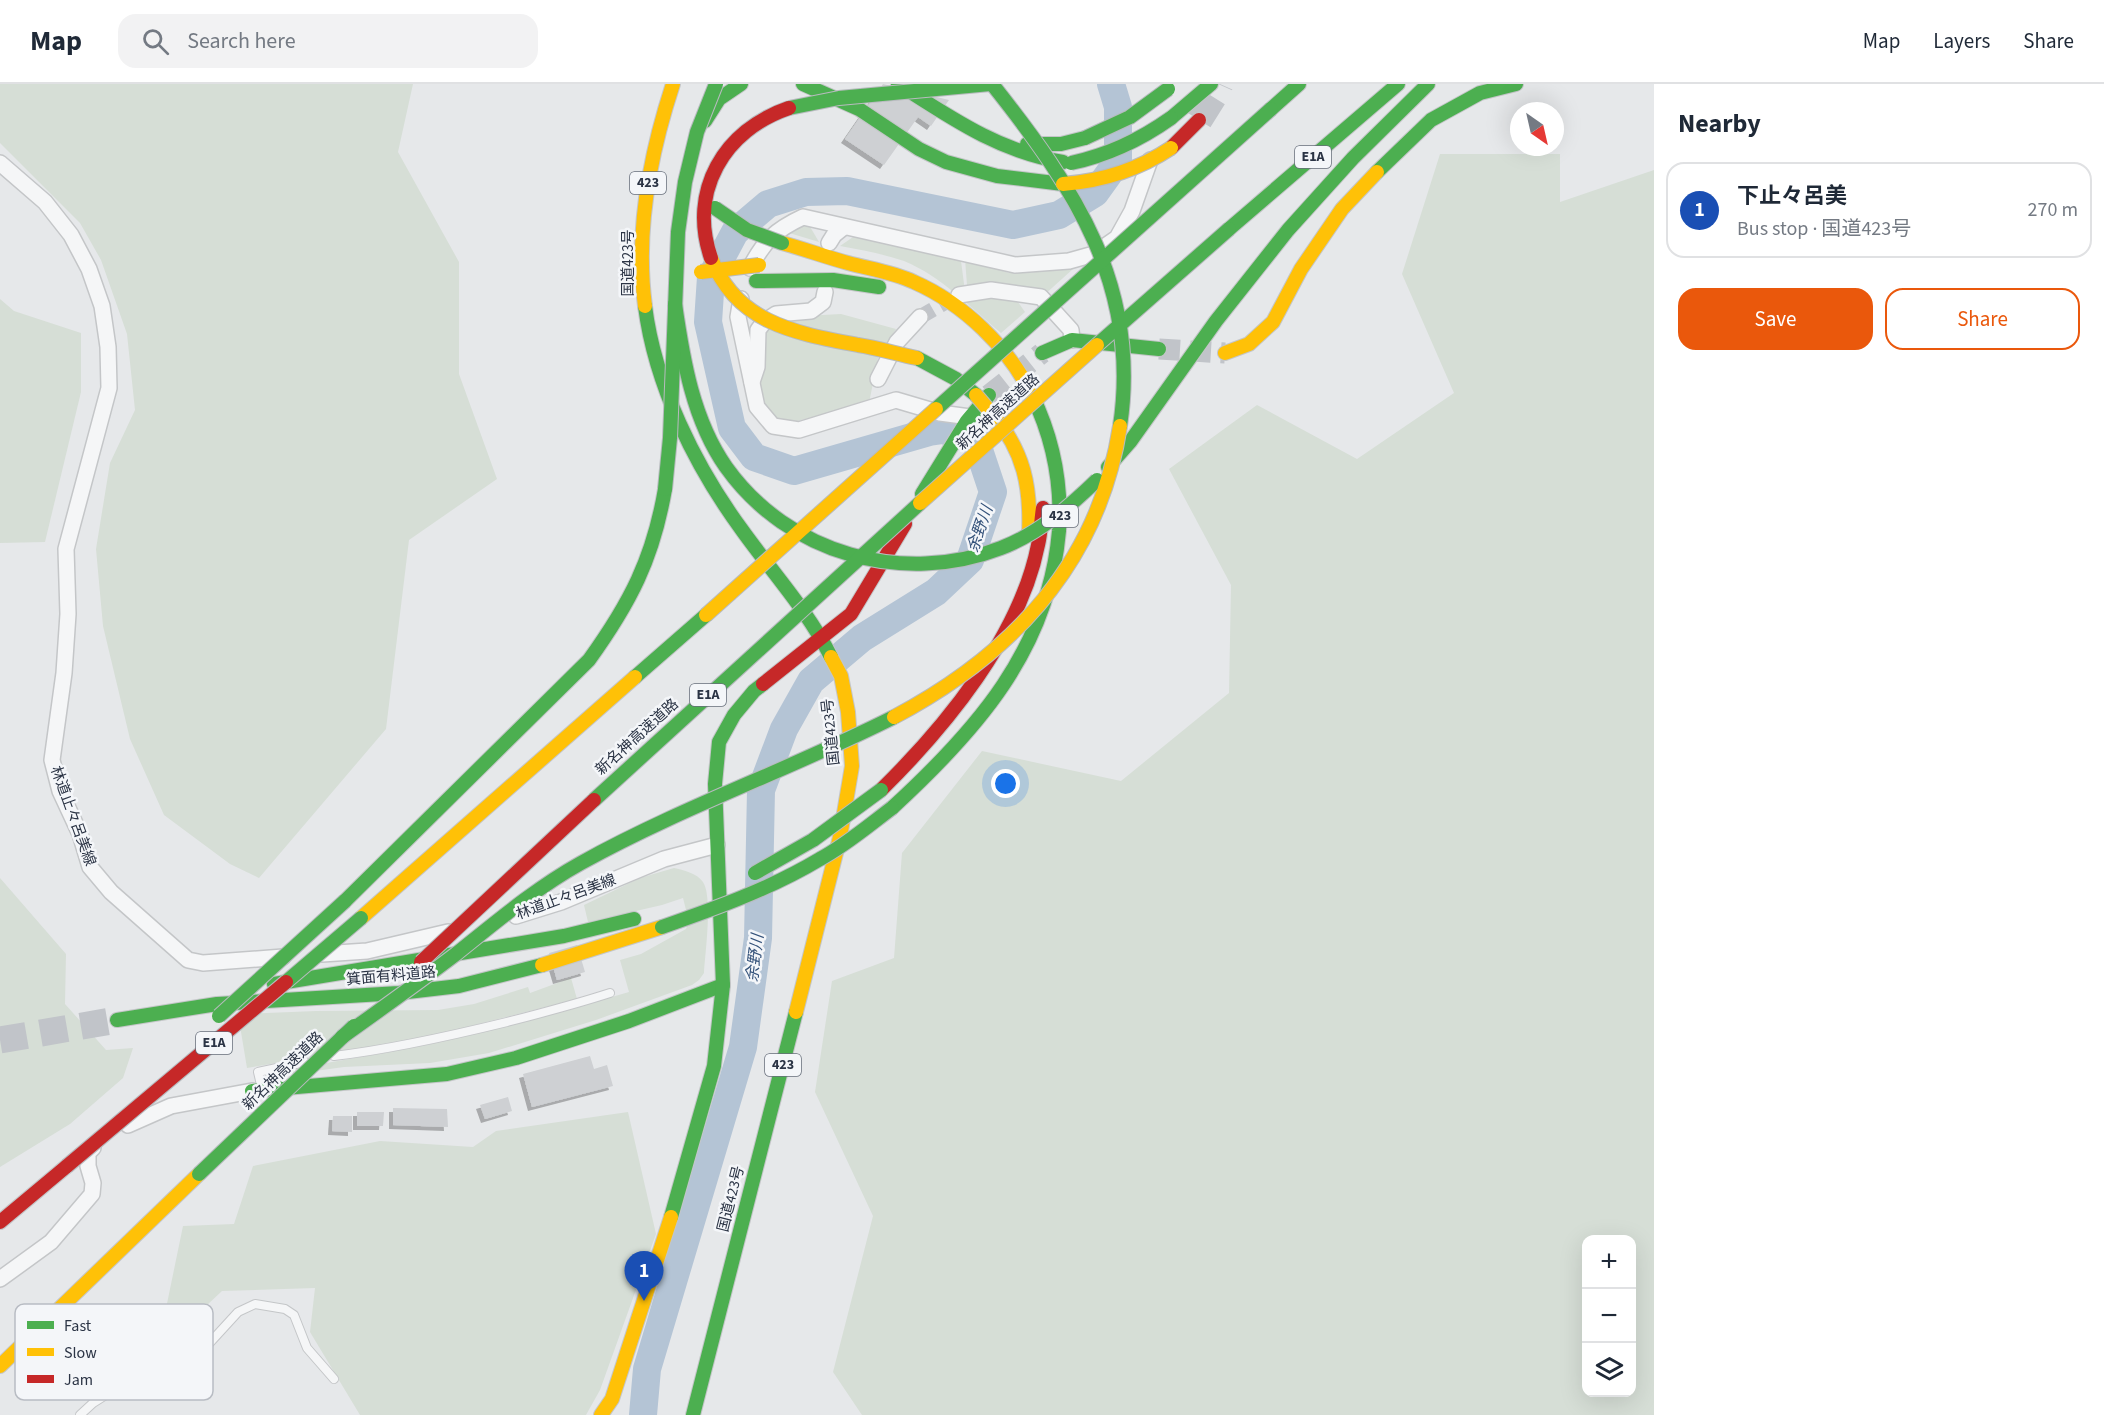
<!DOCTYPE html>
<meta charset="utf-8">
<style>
:root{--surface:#fff;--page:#f2f2f3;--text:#1f2937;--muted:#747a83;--line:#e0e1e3;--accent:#ea580c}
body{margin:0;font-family:"Source Sans 3","Noto Sans JP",sans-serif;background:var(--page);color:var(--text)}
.controls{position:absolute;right:18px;bottom:18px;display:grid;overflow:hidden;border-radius:12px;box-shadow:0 6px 24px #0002}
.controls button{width:54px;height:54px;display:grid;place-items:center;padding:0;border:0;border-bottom:2px solid var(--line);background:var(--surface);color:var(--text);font:30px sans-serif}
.compass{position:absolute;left:1510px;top:18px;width:54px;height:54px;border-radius:50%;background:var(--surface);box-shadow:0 6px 24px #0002;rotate:146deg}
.you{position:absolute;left:1006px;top:700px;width:21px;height:21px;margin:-15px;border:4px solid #fff;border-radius:50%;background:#1a73e8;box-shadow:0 0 0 9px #1a73e833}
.badge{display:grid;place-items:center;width:39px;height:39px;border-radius:50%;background:var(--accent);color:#fff;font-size:20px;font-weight:700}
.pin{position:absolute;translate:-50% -50px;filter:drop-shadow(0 2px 3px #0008)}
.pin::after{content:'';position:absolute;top:32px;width:21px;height:18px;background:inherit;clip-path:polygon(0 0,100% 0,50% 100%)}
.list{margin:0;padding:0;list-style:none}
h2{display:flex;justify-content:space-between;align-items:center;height:78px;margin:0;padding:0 24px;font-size:26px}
h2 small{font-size:20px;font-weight:400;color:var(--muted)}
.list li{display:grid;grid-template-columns:39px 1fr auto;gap:18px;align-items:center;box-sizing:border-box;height:96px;margin:0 12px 12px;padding:0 12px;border:2px solid var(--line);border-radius:18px}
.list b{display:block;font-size:22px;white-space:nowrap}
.list p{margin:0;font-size:20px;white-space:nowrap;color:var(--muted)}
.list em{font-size:20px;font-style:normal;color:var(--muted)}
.actions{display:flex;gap:12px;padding:18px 24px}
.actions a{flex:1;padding:14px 0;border:2px solid var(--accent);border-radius:18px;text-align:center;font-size:21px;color:var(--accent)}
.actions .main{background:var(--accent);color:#fff}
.icon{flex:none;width:33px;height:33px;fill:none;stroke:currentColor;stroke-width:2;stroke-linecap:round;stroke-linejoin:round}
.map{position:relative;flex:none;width:1654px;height:1331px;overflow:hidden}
header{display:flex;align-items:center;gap:36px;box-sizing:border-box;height:84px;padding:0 30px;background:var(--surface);border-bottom:2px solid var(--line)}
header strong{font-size:28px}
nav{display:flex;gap:33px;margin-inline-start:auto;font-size:21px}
.search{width:420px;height:54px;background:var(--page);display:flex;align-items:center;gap:15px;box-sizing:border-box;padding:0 21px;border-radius:18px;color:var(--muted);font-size:22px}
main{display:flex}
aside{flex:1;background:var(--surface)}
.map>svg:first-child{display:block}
</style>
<header>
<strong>Map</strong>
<div class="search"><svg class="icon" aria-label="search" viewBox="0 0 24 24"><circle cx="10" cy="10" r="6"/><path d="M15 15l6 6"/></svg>Search here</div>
<nav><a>Map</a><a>Layers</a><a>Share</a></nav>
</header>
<main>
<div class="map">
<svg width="1654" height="1331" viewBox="0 0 1654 1331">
<defs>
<filter id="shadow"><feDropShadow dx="-4" dy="4" stdDeviation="0" flood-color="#0004"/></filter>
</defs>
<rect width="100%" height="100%" fill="#e6e8ea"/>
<g fill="#d6ded6" fill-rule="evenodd">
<path d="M0 0H413L398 68 459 178V290L497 395 409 456 386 645 259 794 230 780 164 731 130 655 103 542 96 465 110 379 135 326 127 250 101 176 80 139 0 59Z"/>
<path d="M1440 70H1560V118L1654 86V1331H862L833 1288 873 1132 815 1008 832 897 894 874 902 769 982 667 1121 697 1229 609 1231 501 1169 385 1257 321 1357 375 1454 309 1402 190ZM1586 1156H1632V1308H1586Z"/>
<path d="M809 141 819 158 786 148 793 144Z"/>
<path d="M856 151 961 177 966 215H1001L1006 212 1018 218 1025 228 1001 249C971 224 941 192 904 177 883 170 862 166 840 162Z"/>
<path d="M965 175 1009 189 1037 188 1071 182 1073 185 1043 212 1004 199 967 201Z"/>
<path d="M0 215 14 227 81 249V308L45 458 0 459Z"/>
<path d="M841 230 896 245 878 274 869 319 785 340 779 338 762 325 759 297 760 248 804 232Z"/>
<path d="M674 784C683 786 697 789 703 798 713 813 705 870 704 889L699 896 692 901 596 936 489 969 430 979 344 983 264 994 267 990C318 980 369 972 420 962 491 948 560 928 629 908L620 876 641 870 686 845 689 838 683 814 662 821 588 838 584 821 640 794Z"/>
<path d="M0 794 66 870 65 920 106 966 133 964 123 994 70 1040 0 1083Z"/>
<path d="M571 894 577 915 424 954 247 984 238 930 316 927 438 926 474 920 528 903 530 909Z"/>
<path d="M628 1028 656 1150 600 1306 586 1331H360L310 1248 315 1204 222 1207 157 1268 183 1142 234 1140 253 1082 380 1057 473 1063 496 1047Z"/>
</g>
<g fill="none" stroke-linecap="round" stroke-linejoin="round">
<path stroke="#b4c4d5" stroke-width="28" d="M643 1331 647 1285 743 963 758 854 761 706 784 645 811 597 862 554 936 508 970 476 993 408 976 357 943 346 929 348 794 387 754 373 732 344 708 238 711 193 735 148 768 120 806 108 847 107 1013 141 1059 131 1095 109 1118 77V23L1111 0"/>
</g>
<g fill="#ced0d3" filter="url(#shadow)">
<path d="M883 0 949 16 931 42 918 33 884 81 845 55Z"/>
<path d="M577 861 585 888 557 896 549 869Z"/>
<path d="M590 972 594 985 607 981 613 1002 532 1023 523 990Z"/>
<path d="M508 1013 512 1027 485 1035 480 1021Z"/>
<path d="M393 1024 447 1025 448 1043 393 1041Z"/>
<path d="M357 1028H384L383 1042H357Z"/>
<path d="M333 1032H352V1048L332 1047Z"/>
</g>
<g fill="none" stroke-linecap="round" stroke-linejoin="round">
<path stroke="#c1c4c9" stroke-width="15" stroke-dasharray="15 8" stroke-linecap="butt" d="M920 233 951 215"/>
<g stroke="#c1c4c9" stroke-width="21" stroke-dasharray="21 10" stroke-linecap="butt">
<path d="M1159 265 1225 269"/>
<path d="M989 311 1042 269"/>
</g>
<g stroke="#c1c4c9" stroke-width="27" stroke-dasharray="27 14" stroke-linecap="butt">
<path d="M1199 36 1216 9 1220 0"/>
<path d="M0 956 117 936"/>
</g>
<defs>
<g id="lane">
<path d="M334 972C393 965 450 952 507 938 542 929 576 920 610 909"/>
<path d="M262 1005 258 988 305 978"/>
<path d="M80 1331 93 1319 112 1307 183 1288 238 1228 255 1220 285 1225 294 1231 307 1264 334 1295"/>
</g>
<g id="street">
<path d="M0 79 45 118 71 151 89 185 102 222 108 263 109 304 66 465 68 530 64 589 52 676 60 707 80 750 90 783 111 808 188 876 203 879 283 873"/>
<path d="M829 159 834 151 844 143"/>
<path d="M750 184C764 157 775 146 803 133L1015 181 1069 177 1094 170 1117 154 1132 127 1150 76"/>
<path d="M959 211 991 206 1041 213 1071 246 1072 256"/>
<path d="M741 215 738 233 757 323 773 342 799 346 896 316 940 329 970 333"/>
<path d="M878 295 897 258 920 233"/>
<path d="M752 298 757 283 758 246 764 238 776 230 811 227 823 218 825 208"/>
<path d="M516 832 561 818 664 775 717 761"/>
<path d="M322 870 367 867 448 848"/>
<path d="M128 1041 171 1022 252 1007"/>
<path d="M0 1195 51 1158 92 1110 93 1099 88 1082V1069L93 1064"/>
</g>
<g id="fast">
<path d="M803 0 859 25 919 65 946 78 997 92 1063 100"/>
<path d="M898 0C951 34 1000 68 1063 78"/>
<path d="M1271 25 1299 0"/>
<path d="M1171 34 1211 0"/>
<path d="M705 37 719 15 741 0"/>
<path d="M1027 60H1061L1085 54"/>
<path d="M1377 88 1431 36 1480 9 1516 0"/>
<path d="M1229 145 1398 0"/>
<path d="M756 197 833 196 879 203"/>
<path d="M645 222C655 301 695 382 742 446 772 488 808 527 831 573"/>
<path d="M1042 269 1072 256 1159 265"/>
<path d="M917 274 956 295 976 311"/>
<path d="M1108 383 1130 358 1216 237 1288 146 1353 74 1428 0"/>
<path d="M922 410 967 337 989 311"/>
<path d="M635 593 706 531"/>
<path d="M892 724C976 647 1049 565 1059 447 1062 399 1053 354 1032 311"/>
<path d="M345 817 589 576C630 519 653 475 665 405"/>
<path d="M274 900 564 852 634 835"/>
<path d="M117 936 217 920 399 909 459 902 542 881"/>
<path d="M252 1007 447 990 516 974 629 937 723 901"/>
<path d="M671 1133 714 982 723 901 715 700 719 658 734 631 754 607 763 600"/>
<path d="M693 1331 796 928"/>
</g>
<g id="slow">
<path d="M782 159C804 165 826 173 848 179 870 185 893 188 914 198 964 220 1008 263 1032 311"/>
<path d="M645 222C635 147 650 70 673 0"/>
<path d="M1225 269 1249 260 1273 238 1301 185 1342 125 1377 88"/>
<path d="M993 331C1024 367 1031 403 1029 450"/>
<path d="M361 834 635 593"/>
<path d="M542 881 662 843"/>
<path d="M796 928 840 753 852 682 848 628 841 592 831 573"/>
<path d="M0 1282 199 1090"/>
<path d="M601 1331 612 1315 671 1133"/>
</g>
<g id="jam">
<path d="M1171 64 1199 36"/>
<path d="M763 600 851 530 905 440"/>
<path d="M881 706C946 642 1020 552 1038 461 1041 449 1041 436 1043 424"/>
<path d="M0 1138 67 1082"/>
</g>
</defs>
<use href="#lane" stroke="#c4c6c8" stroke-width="10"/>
<use href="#street" stroke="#c4c6c8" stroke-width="18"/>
<use href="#fast" stroke="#c4c6c8" stroke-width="16"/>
<use href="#slow" stroke="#c4c6c8" stroke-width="16"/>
<use href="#jam" stroke="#c4c6c8" stroke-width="16"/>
<use href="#lane" stroke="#f5f6f7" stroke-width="8"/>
<use href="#street" stroke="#f5f6f7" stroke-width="15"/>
<use href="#fast" stroke="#4caf50" stroke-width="14"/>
<use href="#slow" stroke="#ffc107" stroke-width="14"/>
<use href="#jam" stroke="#c62828" stroke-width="14"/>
<defs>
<g id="fast-bridge">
<path d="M992 0C1074 103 1141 203 1120 342"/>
<path d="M789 24 839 14 990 0"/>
<path d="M1085 54 1130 33 1168 5"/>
<path d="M1071 79C1109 71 1140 56 1171 34"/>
<path d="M715 124 747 146 782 159"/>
<path d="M675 220C683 276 693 336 726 383 788 470 903 502 1001 464 1038 450 1069 423 1097 396"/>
<path d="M1097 261 1229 145"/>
<path d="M936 325 1271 25"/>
<path d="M665 405 670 354 678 148 685 98 697 48 716 0"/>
<path d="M594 716 920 419"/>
<path d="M755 789 813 756 881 706"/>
<path d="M662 843C716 824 770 805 820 775 846 761 868 742 892 724"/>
<path d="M286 898 361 834"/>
<path d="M219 932 345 817"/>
<path d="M342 953C380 926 419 898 456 870 496 838 536 804 581 779 682 723 791 685 894 633"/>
<path d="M199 1090 354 942"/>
</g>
<g id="slow-bridge">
<path d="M1063 100C1103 97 1138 86 1171 64"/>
<path d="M711 174C737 240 796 249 858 261 878 264 897 270 917 274"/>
<path d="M701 188 759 181"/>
<path d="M976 311 993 331"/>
<path d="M920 419 1097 261"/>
<path d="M706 531 936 325"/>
<path d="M894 633C1013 570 1099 479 1120 342"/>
</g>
<g id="jam-bridge">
<path d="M711 174C688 107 724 46 789 24"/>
<path d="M421 878 594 716"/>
<path d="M67 1082 286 898"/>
</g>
</defs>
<use href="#fast-bridge" stroke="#b8bbbf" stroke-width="16" stroke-linecap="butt"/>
<use href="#slow-bridge" stroke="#b8bbbf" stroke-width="16" stroke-linecap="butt"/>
<use href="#jam-bridge" stroke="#b8bbbf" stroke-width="16" stroke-linecap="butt"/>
<use href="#fast-bridge" stroke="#4caf50" stroke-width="14"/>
<use href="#slow-bridge" stroke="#ffc107" stroke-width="14"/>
<use href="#jam-bridge" stroke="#c62828" stroke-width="14"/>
</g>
<g text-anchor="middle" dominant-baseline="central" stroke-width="5" stroke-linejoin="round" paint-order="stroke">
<g fill="#f4f6f9" stroke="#676e7b" stroke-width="1.5">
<rect x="1295" y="62" width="36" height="22" rx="4.5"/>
<rect x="630" y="88" width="36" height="22" rx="4.5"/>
<rect x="1042" y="421" width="36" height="22" rx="4.5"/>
<rect x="690" y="600" width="36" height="22" rx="4.5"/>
<rect x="196" y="948" width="36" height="22" rx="4.5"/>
<rect x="765" y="970" width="36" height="22" rx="4.5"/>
</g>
<g font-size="14" font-weight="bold" fill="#2b3445">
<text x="1313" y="73">E1A</text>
<text x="648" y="99">423</text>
<text x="1060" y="432">423</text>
<text x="708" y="611">E1A</text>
<text x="214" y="959">E1A</text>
<text x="783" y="981">423</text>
</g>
<g font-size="15" fill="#2b3445" stroke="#f4f6f9">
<text transform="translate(628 179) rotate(-90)">国道423号</text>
<text transform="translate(998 328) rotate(-42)">新名神高速道路</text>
<text transform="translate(831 648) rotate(-96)">国道423号</text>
<text transform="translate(637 653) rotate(-42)">新名神高速道路</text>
<text transform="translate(73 732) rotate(70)">林道止々呂美線</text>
<text transform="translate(566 813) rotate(-20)">林道止々呂美線</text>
<text transform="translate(391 892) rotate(-5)">箕面有料道路</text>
<text transform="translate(283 987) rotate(-44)">新名神高速道路</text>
<text transform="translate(731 1115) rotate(-76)">国道423号</text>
</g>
<g font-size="16" font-style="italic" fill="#34527a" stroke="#f4f6f9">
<text transform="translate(980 445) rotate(-71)">余野川</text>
<text transform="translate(755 874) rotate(-83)">余野川</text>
</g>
</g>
<rect x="15" y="1220" width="198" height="96" rx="9" fill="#f4f6f9" stroke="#b8bcc3" stroke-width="1.5"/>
<rect x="27" y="1237" width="27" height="8" fill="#4caf50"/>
<rect x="27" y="1264" width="27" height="8" fill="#ffc107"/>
<rect x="27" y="1291" width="27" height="8" fill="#c62828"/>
<g font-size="16" fill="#2b3445">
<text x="64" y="1247">Fast</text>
<text x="64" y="1274">Slow</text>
<text x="64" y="1301">Jam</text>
</g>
</svg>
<div class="controls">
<button>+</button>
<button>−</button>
<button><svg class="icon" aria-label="layers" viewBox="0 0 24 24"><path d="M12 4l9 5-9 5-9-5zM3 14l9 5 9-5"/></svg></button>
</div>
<svg class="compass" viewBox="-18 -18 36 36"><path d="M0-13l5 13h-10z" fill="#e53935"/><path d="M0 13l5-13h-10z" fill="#747a83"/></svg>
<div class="you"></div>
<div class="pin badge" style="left:644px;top:1217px;background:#1a4fb4">1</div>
</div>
<aside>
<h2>Nearby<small></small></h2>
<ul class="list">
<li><span class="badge" style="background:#1a4fb4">1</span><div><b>下止々呂美</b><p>Bus stop · 国道423号</p></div><em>270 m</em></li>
</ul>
<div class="actions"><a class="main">Save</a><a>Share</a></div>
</aside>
</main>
